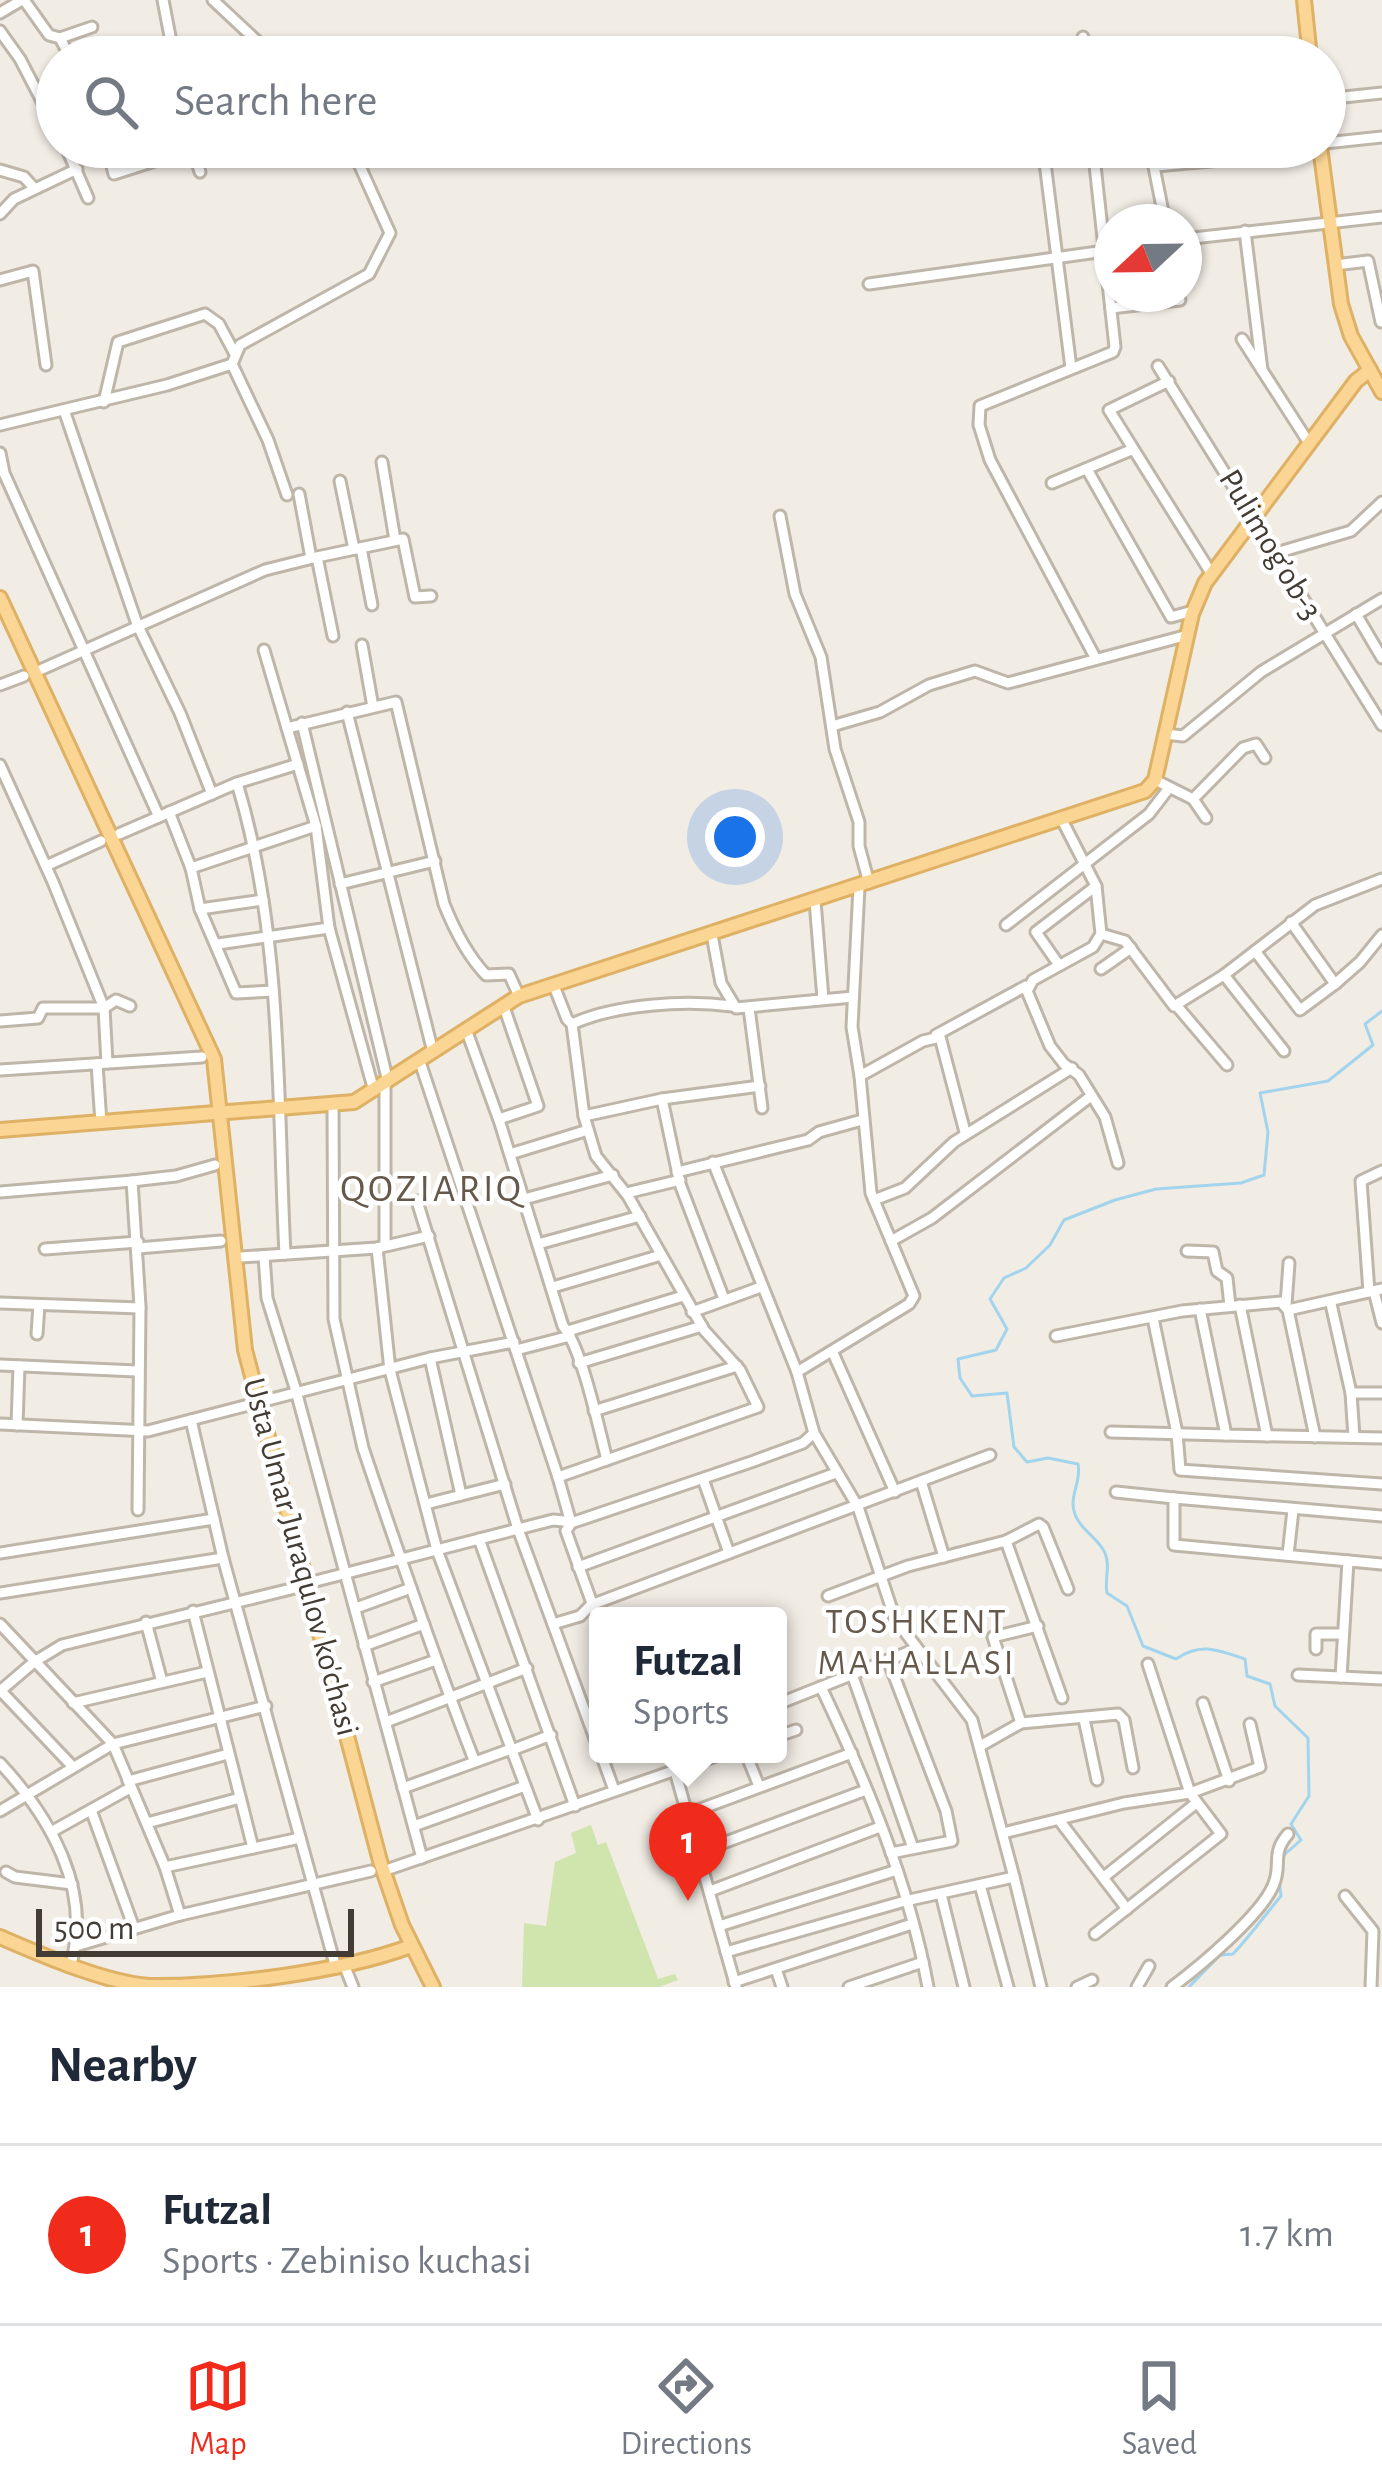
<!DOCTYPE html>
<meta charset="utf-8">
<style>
:root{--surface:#fff;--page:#f6f6f7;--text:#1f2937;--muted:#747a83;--line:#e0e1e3;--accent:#f12b1b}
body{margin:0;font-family:"Alegreya Sans",sans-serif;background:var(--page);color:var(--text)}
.compass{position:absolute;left:1094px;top:204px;width:108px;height:108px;border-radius:50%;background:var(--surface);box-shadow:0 3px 9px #0004;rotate:248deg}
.scale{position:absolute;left:36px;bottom:30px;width:318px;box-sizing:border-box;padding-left:12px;border:6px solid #433c34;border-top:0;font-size:33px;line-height:42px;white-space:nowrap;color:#433c34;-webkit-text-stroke:9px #fff;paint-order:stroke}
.you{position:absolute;left:735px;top:837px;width:42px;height:42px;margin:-30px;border:9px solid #fff;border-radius:50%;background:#1a73e8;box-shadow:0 0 0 18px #1a73e833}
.badge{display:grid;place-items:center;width:78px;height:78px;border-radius:50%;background:var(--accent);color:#fff;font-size:39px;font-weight:700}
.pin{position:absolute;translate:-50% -99px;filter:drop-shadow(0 3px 6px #0008)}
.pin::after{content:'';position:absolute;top:63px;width:42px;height:36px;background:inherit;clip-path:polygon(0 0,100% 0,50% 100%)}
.popup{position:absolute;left:589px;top:1607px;width:198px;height:156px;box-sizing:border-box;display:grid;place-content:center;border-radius:12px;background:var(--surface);filter:drop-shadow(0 3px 9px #0005);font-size:39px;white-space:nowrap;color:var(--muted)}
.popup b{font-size:45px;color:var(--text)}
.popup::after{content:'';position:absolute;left:50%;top:100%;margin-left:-24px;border:24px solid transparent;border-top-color:var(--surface)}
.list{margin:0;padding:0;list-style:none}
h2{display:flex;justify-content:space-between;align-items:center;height:156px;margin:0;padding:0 48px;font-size:51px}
h2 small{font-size:39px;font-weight:400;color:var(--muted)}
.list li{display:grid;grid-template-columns:78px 1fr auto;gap:36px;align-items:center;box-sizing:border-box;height:180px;padding:0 48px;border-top:3px solid var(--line)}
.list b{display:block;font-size:45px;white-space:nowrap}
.list p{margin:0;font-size:39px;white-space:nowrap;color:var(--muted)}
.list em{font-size:39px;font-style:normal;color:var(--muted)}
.icon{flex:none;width:66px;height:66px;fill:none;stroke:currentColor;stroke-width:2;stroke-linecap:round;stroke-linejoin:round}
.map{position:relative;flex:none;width:1382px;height:1987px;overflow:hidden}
.search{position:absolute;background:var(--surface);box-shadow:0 3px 9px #0004;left:36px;right:36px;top:36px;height:132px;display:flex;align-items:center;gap:30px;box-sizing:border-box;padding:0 42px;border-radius:66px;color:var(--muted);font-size:45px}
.sheet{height:336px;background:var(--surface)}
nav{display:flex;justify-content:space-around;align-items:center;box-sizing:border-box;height:168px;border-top:3px solid var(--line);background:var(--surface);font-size:33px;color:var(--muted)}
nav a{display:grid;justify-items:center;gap:6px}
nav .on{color:var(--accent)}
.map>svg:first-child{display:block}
</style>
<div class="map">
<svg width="1382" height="1987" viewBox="0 0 1382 1987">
<rect width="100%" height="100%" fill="#f1ece4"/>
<path fill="#d0e5ae" d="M591 1825 598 1845 606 1842 658 1979 675 1974 678 1980 659 1987H522L524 1923 546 1926 555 1862 576 1853 571 1833Z"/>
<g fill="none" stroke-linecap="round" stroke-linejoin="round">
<g stroke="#a2d4ed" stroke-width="3">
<path d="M1281 1870 1284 1855 1301 1840 1291 1824 1309 1796 1308 1738 1275 1706 1270 1684 1247 1676 1245 1659C1218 1650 1201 1642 1176 1659L1143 1646 1127 1606 1107 1593C1104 1579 1111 1567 1105 1553 1097 1535 1074 1528 1073 1504 1073 1490 1081 1479 1078 1464L1048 1458 1027 1462 1014 1447 1007 1393 972 1396 960 1378 958 1359 996 1350 1007 1329 990 1299 1004 1278 1026 1268 1050 1245 1064 1220 1115 1200 1156 1189 1241 1183 1264 1175 1268 1132 1260 1093 1328 1081 1373 1045 1365 1024 1382 1011"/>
<path d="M1189 1987 1220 1955 1233 1954C1251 1935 1265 1915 1281 1896L1279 1879"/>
</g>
<defs>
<g id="minor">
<path d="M24 0 49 35 60 38 70 57"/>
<path d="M163 0 174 57"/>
<path d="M213 0 274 57"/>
<path d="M0 13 22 0"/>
<path d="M0 31 20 59 57 130"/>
<path d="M1083 37 1084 57"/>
<path d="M60 38 92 27"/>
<path d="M395 57 402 54"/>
<path d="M1325 99 1382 93"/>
<path d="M1325 143 1382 137"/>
<path d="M66 147 88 198"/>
<path d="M107 147 114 174 198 147"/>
<path d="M192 147 200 172"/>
<path d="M1043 147 1071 368"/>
<path d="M1093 147 1115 347 1113 352 980 406 979 425 990 460 1096 659"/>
<path d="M1150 147 1165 222"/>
<path d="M1156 166 1321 151"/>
<path d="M0 170 24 177 34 188"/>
<path d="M0 214 14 199 77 169"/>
<path d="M1245 231 1262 370"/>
<path d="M1184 239 1382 217"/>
<path d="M1335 265 1368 261 1381 322"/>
<path d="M0 280 33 271 46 365"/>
<path d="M869 284 1112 250"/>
<path d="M1111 308 1180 300"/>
<path d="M1242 339 1309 443"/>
<path d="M232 364 268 440 287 495"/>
<path d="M1158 366 1382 725"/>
<path d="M1169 381 1109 410 1211 573"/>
<path d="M104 402 118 342 205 314 219 324 234 352"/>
<path d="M64 410 137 624 180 713 212 794"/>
<path d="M0 425 167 385 232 364 240 345 369 274 390 233 359 164 342 147"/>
<path d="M0 453 4 473 159 817"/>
<path d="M382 462 395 540"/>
<path d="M1088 471 1171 617 1193 611"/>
<path d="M340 481 354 549"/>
<path d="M1052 483 1131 450"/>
<path d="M299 494 311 558"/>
<path d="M780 516 795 594 821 657 835 749 859 822V846L869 883"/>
<path d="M361 548 372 605"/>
<path d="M1276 553 1351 531 1382 502"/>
<path d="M317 557 403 539 415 597 431 596"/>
<path d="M1356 614 1382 658"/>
<path d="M362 645 373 707"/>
<path d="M264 650 287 728"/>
<path d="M40 670 265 570 317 557 333 636"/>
<path d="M0 685 24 676"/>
<path d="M347 712 433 1052"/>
<path d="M302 723 388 1082"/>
<path d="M832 726 880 712 929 685 975 671 1008 683 1188 635"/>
<path d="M1165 734 1183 736 1261 672 1382 599"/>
<path d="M0 765 53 882 104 1008 116 1000 130 1006"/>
<path d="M1155 780 1193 799 1243 748 1256 744 1265 758"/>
<path d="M237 783C283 935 277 1097 285 1254"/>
<path d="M1193 799 1206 818"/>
<path d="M169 812 191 868 200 909 236 993 273 991"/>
<path d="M1062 820 1096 886 1101 934 1093 947 1033 980 1027 991 1050 1046 1064 1064 1079 1075 1105 1117 1118 1163"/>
<path d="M119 834 237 783 298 764"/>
<path d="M46 866 101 841"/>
<path d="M191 868 316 826"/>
<path d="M340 884 435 861"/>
<path d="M859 887 852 1027 860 1076 923 1041 940 1037 965 1132"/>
<path d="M815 901 823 999"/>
<path d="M200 909 263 900"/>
<path d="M1291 922 1335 984 1360 962 1382 935"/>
<path d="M1006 925 1149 814 1169 788"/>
<path d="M1101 934 1125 941 1174 1006 1224 975 1315 905 1382 879"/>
<path d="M712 935 721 983 736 1008 853 997"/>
<path d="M218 944 329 928"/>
<path d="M1255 951 1300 1010 1335 984"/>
<path d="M1059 965 1036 932 1096 886"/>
<path d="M1101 969 1131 948"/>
<path d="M1224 975 1284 1051"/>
<path d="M554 986 567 1019 572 1024 584 1116 596 1156 628 1196 704 1330 740 1370 758 1407 558 1477"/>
<path d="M1176 1005 1227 1065"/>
<path d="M749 1008 762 1108"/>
<path d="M0 1021 38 1018 43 1008H104L107 1063"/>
<path d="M572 1024C616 1004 685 1000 732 1006"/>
<path d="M467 1032 500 1123 563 1326C582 1348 599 1429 607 1460"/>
<path d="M936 1035 1026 986"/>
<path d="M420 1062 558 1477 571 1523 566 1531 598 1620"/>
<path d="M97 1064 101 1123"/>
<path d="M0 1070 202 1057"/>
<path d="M374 1091 329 928 316 826 287 728 396 702 444 904C454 929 467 955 486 975L509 974 519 996"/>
<path d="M662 1099 680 1184 724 1299"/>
<path d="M333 1106 334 1319 363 1448C398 1552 434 1657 474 1760"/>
<path d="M584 1116 662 1099 760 1086"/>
<path d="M499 1119 538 1106 504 1007"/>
<path d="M510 1154 588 1130"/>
<path d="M713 1162 797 1372 814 1433 858 1507 895 1619 972 1720 1014 1877 905 1901 726 1952"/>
<path d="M677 1172 808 1140 819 1132 862 1120"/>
<path d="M132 1181 176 1176 215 1165"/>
<path d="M0 1192 132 1181 140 1306 138 1510"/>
<path d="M626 1193 680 1180"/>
<path d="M524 1199 613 1175"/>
<path d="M874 1200 905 1188 954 1142 1072 1068"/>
<path d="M417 1201 518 1529 598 1747"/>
<path d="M891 1241 932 1218 1091 1096"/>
<path d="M538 1244 640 1216"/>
<path d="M385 1245V1084"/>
<path d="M138 1248 221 1241"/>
<path d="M377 1248 390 1370 437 1550 538 1820"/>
<path d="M45 1249 138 1242"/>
<path d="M1187 1251 1213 1252 1217 1271 1227 1278 1230 1306"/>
<path d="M264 1256 267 1298 296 1391 422 1858"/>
<path d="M241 1257 377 1248 429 1236"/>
<path d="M553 1287 661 1255"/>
<path d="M1374 1291 1382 1323"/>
<path d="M1369 1292 1361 1181 1382 1171"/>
<path d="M0 1303 140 1308"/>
<path d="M1331 1304 1351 1393 1354 1437"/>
<path d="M1240 1305 1267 1436"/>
<path d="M1286 1305 1289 1263"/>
<path d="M1200 1309 1226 1435 1382 1438"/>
<path d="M1288 1310 1382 1289"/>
<path d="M692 1312 761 1287"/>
<path d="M1153 1318 1177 1433 1180 1470 1382 1484"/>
<path d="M568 1331 683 1296"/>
<path d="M37 1334 39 1305"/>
<path d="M1056 1336 1182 1311 1281 1302 1288 1310 1315 1437"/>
<path d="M516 1350 570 1336"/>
<path d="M833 1353 895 1492"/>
<path d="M430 1358 461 1495"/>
<path d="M579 1363 702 1326"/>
<path d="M0 1365 137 1371"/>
<path d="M797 1372 909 1304 914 1296 871 1193 860 1076"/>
<path d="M1351 1393H1382"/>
<path d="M594 1411 737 1366"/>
<path d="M191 1420 223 1558 336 1968"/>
<path d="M0 1424 148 1431 430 1358 514 1342"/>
<path d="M17 1425 19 1366"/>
<path d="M1111 1432 1226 1435"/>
<path d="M703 1479 729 1553"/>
<path d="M921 1481 944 1557"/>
<path d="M1116 1492 1174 1498"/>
<path d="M426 1504 505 1484"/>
<path d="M1382 1516 1174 1498V1545L1382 1564"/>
<path d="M479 1539 575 1806"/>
<path d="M1006 1541 1062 1698"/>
<path d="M0 1553 214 1519"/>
<path d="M1288 1555 1293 1510"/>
<path d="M1348 1561 1341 1677 1382 1679"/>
<path d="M578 1567 836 1473"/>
<path d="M312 1582 553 1520 574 1522 754 1461 803 1443 814 1433"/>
<path d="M0 1593 223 1558"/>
<path d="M828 1596 908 1566 1006 1541 1039 1524 1043 1527 1068 1589"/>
<path d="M356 1608 411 1588"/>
<path d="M193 1611 253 1848"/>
<path d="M146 1622 162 1682"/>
<path d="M0 1624 113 1744 165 1867 180 1915"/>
<path d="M553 1624 580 1616 591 1605 990 1455"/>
<path d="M364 1646 424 1624"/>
<path d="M1316 1649V1634H1341"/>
<path d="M888 1660 946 1811 952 1841 891 1853"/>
<path d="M852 1674 913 1848"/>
<path d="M1298 1675 1341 1677"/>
<path d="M373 1682 436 1660"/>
<path d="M821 1687C866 1782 909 1883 928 1987"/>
<path d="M0 1690 73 1767"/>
<path d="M0 1691 34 1662 62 1645 295 1588"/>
<path d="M73 1703 207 1672"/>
<path d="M1203 1703 1229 1781"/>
<path d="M778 1704 916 1649"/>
<path d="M1084 1719 1097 1780"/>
<path d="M386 1722 527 1668"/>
<path d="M1021 1723 993 1637 1038 1626"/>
<path d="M778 1736 796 1730"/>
<path d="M982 1745 1021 1723 1118 1714 1124 1720 1133 1768"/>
<path d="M512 1750 551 1735"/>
<path d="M601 1754 614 1790"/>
<path d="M676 1754 675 1771 736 1987"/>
<path d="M746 1754 759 1786"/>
<path d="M0 1763C50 1817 92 1889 71 1964"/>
<path d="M128 1781 228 1754"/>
<path d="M403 1788 511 1749"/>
<path d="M91 1810 134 1928"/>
<path d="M0 1811 113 1744 266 1706"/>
<path d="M687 1814 852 1753"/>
<path d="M1059 1820 1127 1909"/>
<path d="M147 1823 240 1798"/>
<path d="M414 1826 525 1786"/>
<path d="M51 1832 130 1788"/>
<path d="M1003 1833 1124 1803 1190 1793 1260 1767 1250 1724"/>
<path d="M699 1852 866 1790"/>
<path d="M165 1867 300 1838"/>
<path d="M389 1869 722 1754"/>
<path d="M6 1872 15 1877 72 1884"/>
<path d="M1014 1877 1041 1987"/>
<path d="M1104 1877 1195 1804"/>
<path d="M980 1885 1008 1987"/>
<path d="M710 1891 880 1827"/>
<path d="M941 1894 964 1987"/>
<path d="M1345 1896 1373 1931 1371 1987"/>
<path d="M719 1926 897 1870"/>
<path d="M1095 1934 1221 1834 1190 1793 1148 1664"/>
<path d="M76 1946 180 1915 371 1871"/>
<path d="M345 1967 353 1987"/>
<path d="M776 1969 782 1987"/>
<path d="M734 1982 912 1924"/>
<path d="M849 1987 923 1962"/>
<path d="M1077 1987 1092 1980"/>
<path d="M1137 1987 1149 1966"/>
<path d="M1172 1987C1199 1967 1260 1916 1273 1886 1283 1864 1270 1855 1288 1834"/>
</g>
<g id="major">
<path d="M1304 0 1310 57"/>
<path d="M1320 147 1341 304 1351 336 1382 392"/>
<path d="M0 598 214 1059 245 1350 380 1861 402 1925 433 1987"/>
<path d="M0 1130 354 1102 519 996 1145 791 1155 780 1192 614 1205 583 1356 381 1370 370"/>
<path d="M0 1937C42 1955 103 1982 149 1986 223 1987 342 1972 411 1946"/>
</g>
</defs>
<use href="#minor" stroke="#bfb6aa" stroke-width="15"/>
<use href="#major" stroke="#deb165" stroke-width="18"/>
<use href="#minor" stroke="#fff" stroke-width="9"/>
<use href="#major" stroke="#fad594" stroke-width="12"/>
</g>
<g text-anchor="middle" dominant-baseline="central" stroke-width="9" stroke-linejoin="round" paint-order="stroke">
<g font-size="33" fill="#433c34" stroke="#fff">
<text transform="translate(1270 545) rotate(59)">Pulimog’ob-3</text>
<text transform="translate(300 1557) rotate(75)">Usta Umar Juraqulov ko'chasi</text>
</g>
<g font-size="36" letter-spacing="3" fill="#65594c" stroke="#fff">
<text x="917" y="1622">TOSHKENT<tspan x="917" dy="41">MAHALLASI</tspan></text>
</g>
<g font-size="39" letter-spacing="3" fill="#65594c" stroke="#fff">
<text x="432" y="1189">QOZIARIQ</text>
</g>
</g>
</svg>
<svg class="compass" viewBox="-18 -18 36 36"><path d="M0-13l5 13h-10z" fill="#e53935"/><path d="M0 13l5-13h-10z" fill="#747a83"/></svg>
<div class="scale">500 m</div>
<div class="you"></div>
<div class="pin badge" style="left:688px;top:1901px">1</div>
<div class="popup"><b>Futzal</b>Sports</div>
<div class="search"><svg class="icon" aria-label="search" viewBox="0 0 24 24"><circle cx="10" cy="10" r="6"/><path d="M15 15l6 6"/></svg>Search here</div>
</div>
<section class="sheet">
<h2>Nearby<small></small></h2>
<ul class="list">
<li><span class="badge">1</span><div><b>Futzal</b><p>Sports · Zebiniso kuchasi</p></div><em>1.7 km</em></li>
</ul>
</section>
<nav>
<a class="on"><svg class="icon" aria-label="map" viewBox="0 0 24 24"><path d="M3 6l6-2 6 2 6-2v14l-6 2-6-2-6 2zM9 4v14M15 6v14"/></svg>Map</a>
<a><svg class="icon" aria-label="directions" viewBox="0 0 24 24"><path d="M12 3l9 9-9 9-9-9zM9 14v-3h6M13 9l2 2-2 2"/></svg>Directions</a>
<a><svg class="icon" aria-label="saved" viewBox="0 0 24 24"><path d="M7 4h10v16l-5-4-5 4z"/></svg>Saved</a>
</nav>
